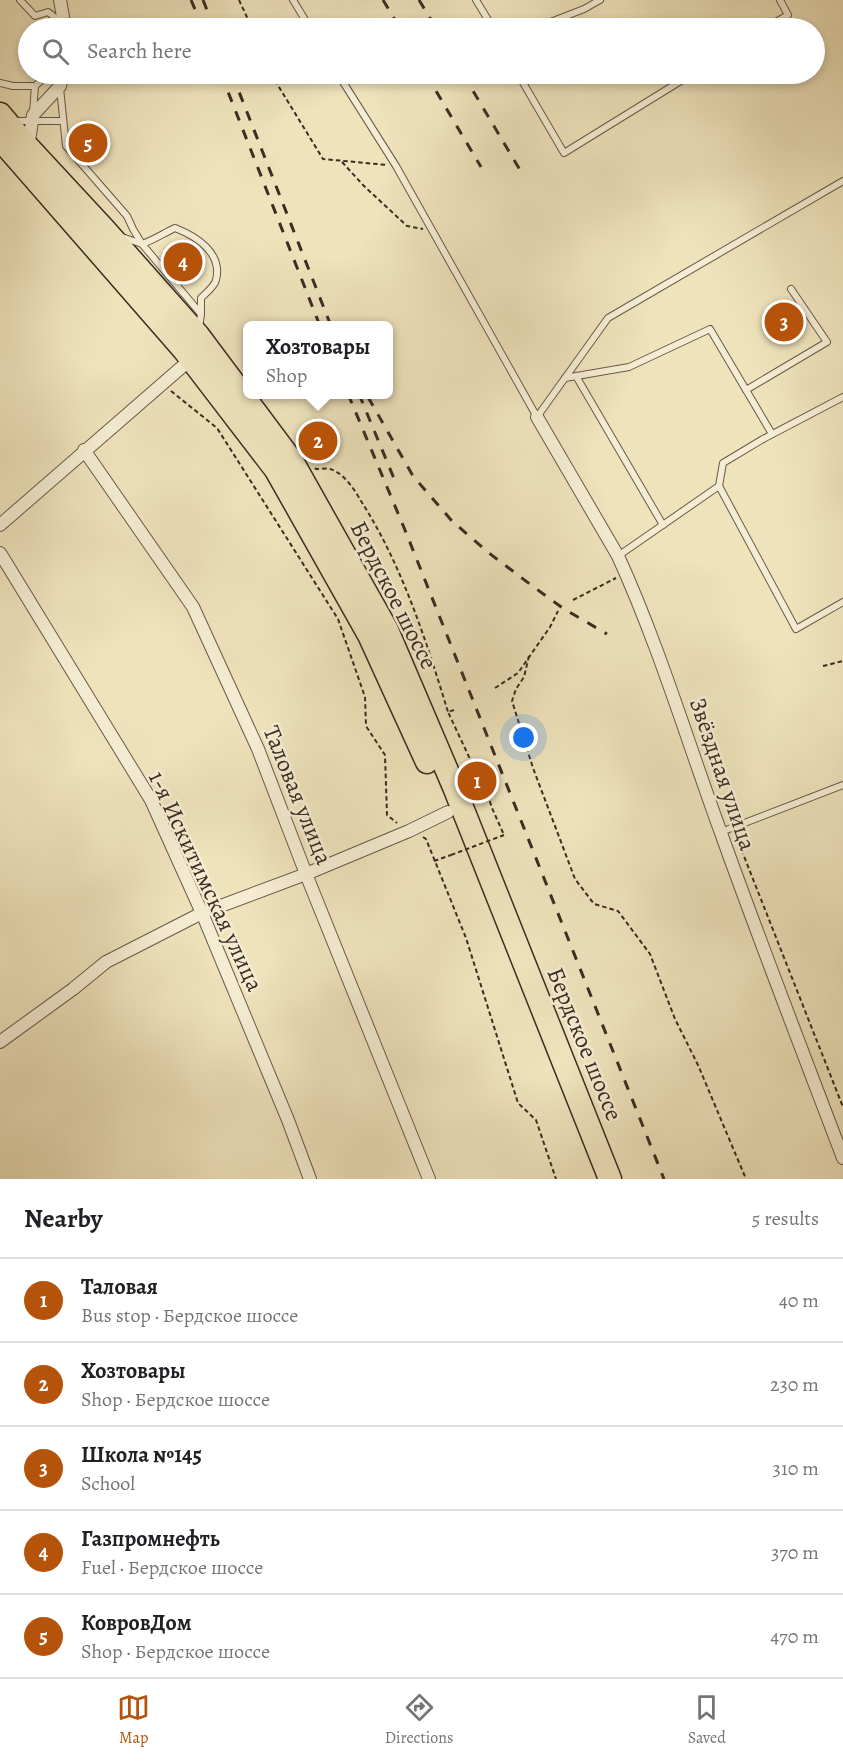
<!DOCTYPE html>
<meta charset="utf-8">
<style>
:root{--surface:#fff;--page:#f6f6f6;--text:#202124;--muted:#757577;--line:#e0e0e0;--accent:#b45309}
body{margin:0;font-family:Alegreya,serif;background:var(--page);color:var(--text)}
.you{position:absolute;left:524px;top:738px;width:21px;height:21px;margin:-15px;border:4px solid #fff;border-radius:50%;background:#1a73e8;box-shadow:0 0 0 9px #1a73e833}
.badge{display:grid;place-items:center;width:39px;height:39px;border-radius:50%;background:var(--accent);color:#fff;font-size:20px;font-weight:700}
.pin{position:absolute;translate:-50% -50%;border:3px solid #fff;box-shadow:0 2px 6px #0006}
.popup{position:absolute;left:243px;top:321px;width:150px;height:78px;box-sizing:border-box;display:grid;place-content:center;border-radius:9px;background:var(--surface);filter:drop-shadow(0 2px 4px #0005);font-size:20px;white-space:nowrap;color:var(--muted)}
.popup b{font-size:22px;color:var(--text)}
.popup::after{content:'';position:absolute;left:50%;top:100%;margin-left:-12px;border:12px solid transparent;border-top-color:var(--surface)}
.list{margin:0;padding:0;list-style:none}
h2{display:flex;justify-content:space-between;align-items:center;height:78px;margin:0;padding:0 24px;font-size:26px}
h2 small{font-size:20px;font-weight:400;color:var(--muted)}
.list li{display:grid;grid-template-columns:39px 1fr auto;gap:18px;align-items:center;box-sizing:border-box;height:84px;padding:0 24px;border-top:2px solid var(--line)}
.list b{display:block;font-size:22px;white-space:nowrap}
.list p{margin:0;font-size:20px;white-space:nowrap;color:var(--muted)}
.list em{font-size:20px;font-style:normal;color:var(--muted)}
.icon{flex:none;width:33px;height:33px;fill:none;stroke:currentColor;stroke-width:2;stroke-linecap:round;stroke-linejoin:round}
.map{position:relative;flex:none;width:843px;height:1179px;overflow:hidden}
.search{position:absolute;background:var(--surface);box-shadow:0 3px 9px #0003;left:18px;right:18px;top:18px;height:66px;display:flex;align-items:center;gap:15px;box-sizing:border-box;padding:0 21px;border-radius:33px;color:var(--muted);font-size:22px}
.sheet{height:498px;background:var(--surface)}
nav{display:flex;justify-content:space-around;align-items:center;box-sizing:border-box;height:84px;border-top:2px solid var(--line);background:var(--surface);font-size:16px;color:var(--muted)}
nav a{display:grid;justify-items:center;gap:3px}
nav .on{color:var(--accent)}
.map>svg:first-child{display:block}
</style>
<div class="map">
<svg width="843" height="1179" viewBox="0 0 843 1179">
<rect width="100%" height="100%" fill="#efe3bc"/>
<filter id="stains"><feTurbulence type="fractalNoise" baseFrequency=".00333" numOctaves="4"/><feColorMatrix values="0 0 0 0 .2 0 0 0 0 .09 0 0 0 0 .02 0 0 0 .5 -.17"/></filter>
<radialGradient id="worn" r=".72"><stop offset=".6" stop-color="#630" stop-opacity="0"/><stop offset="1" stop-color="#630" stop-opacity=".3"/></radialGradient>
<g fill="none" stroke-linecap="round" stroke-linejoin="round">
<defs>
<g id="lane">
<path d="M20 0 35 16 48 12 62 23"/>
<path d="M293 0 310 28"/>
<path d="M476 0 493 28"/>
<path d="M535 28 584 9 600 0"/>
<path d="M765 28 788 15 780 0"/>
<path d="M338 74 396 166 537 417 608 318 843 181"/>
<path d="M518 74 564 153 692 74"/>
<path d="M0 83 13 86H35"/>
<path d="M60 88 66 146 127 216 133 229 142 244C154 240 164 233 175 228 196 236 223 253 216 280 215 286 206 293 201 298V314"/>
<path d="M33 112 35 86 49 74"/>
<path d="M13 121H63"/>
<path d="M122 237 142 244 201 314 199 328"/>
<path d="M576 376 663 525"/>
<path d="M565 378 629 367 710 329 772 434"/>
<path d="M746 390 827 342 791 289"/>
<path d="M719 486 796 629 843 602"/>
<path d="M618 556 719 486 723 463 763 439 843 397"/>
<path d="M721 832 843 785"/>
</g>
<g id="street">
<path d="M60 0 65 28"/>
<path d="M28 147 33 115 60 86 63 74"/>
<path d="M537 417 618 556C659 646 687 740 721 833 760 942 802 1050 843 1158"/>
<path d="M84 450 193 607 258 749 306 874 429 1179"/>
<path d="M0 525 191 359"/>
<path d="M0 553 151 800 202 913 288 1120 310 1179"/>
<path d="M0 1042 73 989 106 962 202 913 306 874 409 831 448 812"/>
</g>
<g id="highway">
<path d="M0 114 28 147 105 230 198 335 292 461 387 630 454 787 610 1179"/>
<path d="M0 139 184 350 276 470 369 635 427 762"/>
</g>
</defs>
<use href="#lane" stroke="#685a48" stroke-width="8"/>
<use href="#street" stroke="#685a48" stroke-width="14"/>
<use href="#highway" stroke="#3b2c22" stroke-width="25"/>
<g stroke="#3b2c22" stroke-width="2" stroke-dasharray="4.5 3" stroke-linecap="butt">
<path d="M239 0 252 28"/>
<path d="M271 74 323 159 387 165"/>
<path d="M342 162 364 186 407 226 423 229"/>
<path d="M171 391 217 428 338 619 365 697 366 726 385 755 387 815 397 823"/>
<path d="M315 468 316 469C320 469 326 468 330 469 344 473 354 489 361 501 402 565 426 640 448 712"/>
<path d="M573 600 616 578"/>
<path d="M529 656 524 677 516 689 512 701 533 768 575 879 594 904 618 911 650 954 675 1019 698 1065 746 1179"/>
<path d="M823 666 843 661"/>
<path d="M495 688 518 673 550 627 558 611"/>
<path d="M454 710 448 712 470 759 485 786 492 808 504 835"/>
<path d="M736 836 843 1107"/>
<path d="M423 837 426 839 466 938 518 1103 536 1120 556 1179"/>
<path d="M434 861 451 855"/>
</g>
<use href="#lane" stroke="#f5edd3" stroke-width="6"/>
<use href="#street" stroke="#f5edd3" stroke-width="12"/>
<use href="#highway" stroke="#efe3bc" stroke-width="22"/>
<g stroke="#3b2c22" stroke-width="3" stroke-dasharray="10 10" stroke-linecap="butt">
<path d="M191 0 203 28"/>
<path d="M203 0 214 28"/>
<path d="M383 0 400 28"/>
<path d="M419 0 436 28"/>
<path d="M221 74 320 326"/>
<path d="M232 74 331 326"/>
<path d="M426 74 481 167"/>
<path d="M463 74 520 170"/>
<path d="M348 394 405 530 664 1179"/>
<path d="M359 394 395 481"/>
<path d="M368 397 413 476 452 521 489 553 531 585 564 609 607 634"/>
</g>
<path stroke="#3b2c22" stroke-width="2" stroke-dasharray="4.5 3" stroke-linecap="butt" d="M451 855 504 835"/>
</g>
<g text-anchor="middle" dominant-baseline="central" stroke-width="5" stroke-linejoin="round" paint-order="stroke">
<g font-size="24" fill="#3b2c22" stroke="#f5edd3">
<text transform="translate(394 595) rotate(63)">Бердское шоссе</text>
<text transform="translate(723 774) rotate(71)">Звёздная улица</text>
<text transform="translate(298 795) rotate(68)">Таловая улица</text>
<text transform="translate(206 881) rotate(65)">1-я Искитимская улица</text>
<text transform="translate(585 1044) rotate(68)">Бердское шоссе</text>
</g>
</g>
<rect width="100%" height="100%" filter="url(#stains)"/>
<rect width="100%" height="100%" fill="url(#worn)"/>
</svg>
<div class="you"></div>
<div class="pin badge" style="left:477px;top:781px">1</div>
<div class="pin badge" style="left:318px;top:441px">2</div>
<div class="popup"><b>Хозтовары</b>Shop</div>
<div class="pin badge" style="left:784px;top:322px">3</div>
<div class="pin badge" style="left:183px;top:262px">4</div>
<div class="pin badge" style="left:88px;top:143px">5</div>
<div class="search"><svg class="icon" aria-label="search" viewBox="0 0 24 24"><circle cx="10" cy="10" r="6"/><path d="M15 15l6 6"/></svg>Search here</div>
</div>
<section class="sheet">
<h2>Nearby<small>5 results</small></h2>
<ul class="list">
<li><span class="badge">1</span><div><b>Таловая</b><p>Bus stop · Бердское шоссе</p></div><em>40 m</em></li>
<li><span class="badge">2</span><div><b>Хозтовары</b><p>Shop · Бердское шоссе</p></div><em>230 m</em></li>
<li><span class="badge">3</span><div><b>Школа №145</b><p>School</p></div><em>310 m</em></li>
<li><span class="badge">4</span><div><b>Газпромнефть</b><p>Fuel · Бердское шоссе</p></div><em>370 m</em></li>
<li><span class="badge">5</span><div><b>КовровДом</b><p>Shop · Бердское шоссе</p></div><em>470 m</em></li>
</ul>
</section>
<nav>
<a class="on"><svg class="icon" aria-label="map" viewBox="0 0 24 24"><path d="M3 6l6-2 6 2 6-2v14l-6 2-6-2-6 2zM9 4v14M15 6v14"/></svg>Map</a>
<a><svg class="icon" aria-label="directions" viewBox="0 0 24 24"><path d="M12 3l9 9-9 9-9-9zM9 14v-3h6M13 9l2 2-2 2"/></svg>Directions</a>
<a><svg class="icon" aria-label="saved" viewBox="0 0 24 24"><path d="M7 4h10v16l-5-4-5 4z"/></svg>Saved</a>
</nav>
